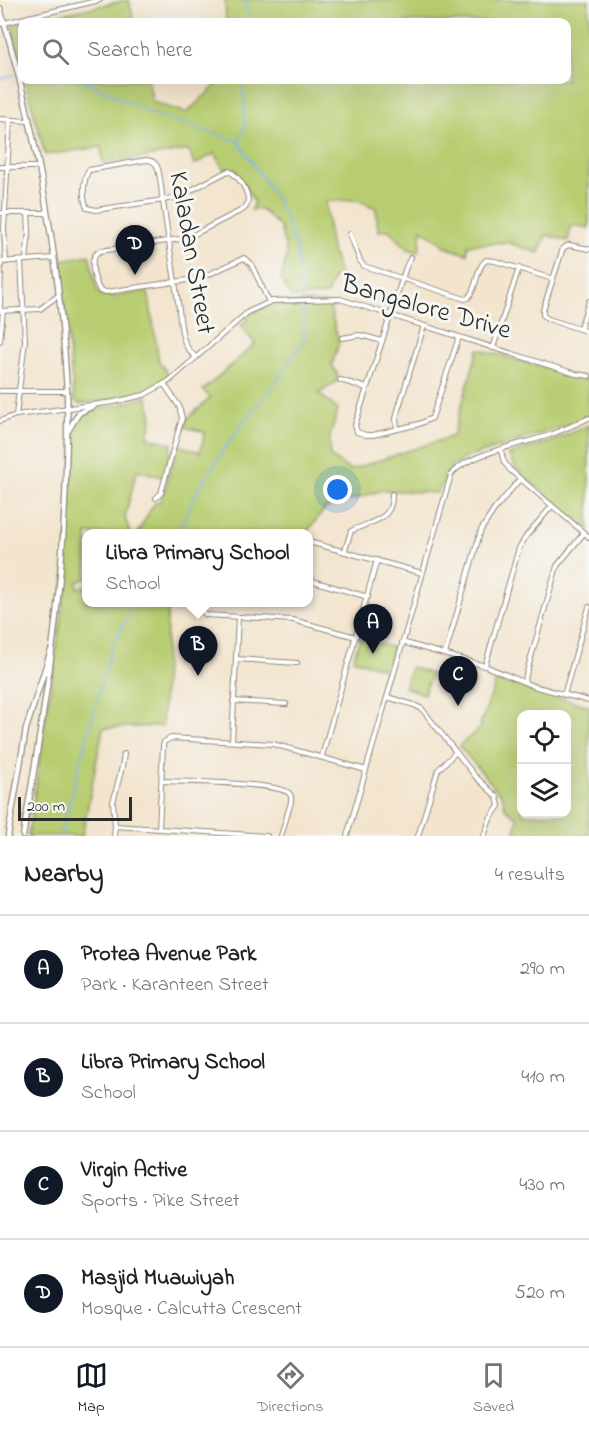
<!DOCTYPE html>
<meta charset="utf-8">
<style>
:root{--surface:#fff;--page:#f2f2f2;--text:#202124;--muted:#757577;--line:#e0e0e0;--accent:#111827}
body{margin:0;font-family:"Indie Flower",sans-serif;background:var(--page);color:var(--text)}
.controls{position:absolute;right:18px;bottom:18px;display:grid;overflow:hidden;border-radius:12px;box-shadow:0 6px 24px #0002}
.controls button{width:54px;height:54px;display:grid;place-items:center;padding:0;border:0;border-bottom:2px solid var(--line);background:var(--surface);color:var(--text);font:30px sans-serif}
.scale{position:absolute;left:18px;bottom:15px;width:114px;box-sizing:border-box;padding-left:6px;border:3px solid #2b2b2b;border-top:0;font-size:16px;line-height:21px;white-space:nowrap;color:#2b2b2b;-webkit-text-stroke:4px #f6f6f2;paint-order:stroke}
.you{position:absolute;left:338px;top:490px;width:21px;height:21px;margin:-15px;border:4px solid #fff;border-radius:50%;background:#1a73e8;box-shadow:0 0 0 9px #1a73e833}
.badge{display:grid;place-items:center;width:39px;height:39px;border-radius:50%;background:var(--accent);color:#fff;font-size:20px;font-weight:700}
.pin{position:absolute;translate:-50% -50px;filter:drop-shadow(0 2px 3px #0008)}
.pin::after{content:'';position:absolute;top:32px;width:21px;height:18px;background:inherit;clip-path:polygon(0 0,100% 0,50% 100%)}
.popup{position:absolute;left:82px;top:529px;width:231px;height:78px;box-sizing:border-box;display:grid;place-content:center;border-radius:12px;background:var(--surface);filter:drop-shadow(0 2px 4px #0005);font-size:20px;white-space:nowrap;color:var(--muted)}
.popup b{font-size:22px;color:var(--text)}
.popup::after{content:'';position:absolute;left:50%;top:100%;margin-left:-12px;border:12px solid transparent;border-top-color:var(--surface)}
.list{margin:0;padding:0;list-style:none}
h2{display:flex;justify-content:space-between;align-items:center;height:78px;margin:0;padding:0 24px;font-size:26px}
h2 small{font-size:20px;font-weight:400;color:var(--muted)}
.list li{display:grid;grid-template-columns:39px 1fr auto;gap:18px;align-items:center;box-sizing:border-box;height:108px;padding:0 24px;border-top:2px solid var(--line)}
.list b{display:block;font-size:22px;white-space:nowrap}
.list p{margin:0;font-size:20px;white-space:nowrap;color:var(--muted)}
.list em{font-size:20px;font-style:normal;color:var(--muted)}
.icon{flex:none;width:33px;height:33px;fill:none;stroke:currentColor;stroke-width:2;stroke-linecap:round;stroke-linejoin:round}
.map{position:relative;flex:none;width:589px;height:836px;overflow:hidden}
.search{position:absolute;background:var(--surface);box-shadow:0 6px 24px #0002;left:18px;right:18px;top:18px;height:66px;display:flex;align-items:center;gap:15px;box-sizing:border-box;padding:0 21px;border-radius:12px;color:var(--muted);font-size:22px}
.sheet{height:510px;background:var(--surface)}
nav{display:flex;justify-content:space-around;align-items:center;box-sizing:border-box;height:84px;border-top:2px solid var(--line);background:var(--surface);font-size:16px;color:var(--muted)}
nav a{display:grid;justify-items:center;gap:3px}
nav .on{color:var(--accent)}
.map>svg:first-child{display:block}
</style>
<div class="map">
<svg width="589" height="836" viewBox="0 0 589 836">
<rect width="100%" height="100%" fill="#f6f6f2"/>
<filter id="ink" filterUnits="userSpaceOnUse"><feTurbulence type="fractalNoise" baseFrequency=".0167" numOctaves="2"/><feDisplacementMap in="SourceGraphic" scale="12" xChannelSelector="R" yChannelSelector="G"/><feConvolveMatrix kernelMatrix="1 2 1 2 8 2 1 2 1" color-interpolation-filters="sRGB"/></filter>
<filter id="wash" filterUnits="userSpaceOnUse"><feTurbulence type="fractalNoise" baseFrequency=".008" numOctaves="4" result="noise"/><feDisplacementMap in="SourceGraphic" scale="24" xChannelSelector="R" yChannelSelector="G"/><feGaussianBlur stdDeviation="1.35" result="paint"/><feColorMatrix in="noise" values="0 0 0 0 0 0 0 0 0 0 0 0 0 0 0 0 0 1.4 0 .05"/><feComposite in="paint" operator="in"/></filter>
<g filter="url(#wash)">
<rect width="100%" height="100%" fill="#f3e4cd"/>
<g fill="#b8cd71" stroke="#727c4e" stroke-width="1.5" fill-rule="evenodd">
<path d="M127 0H129L134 22H25Z"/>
<path d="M225 0H589V228L571 225 568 241 546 235 539 253 506 242 468 245 467 254 448 248 422 229 419 252 408 249 389 230 378 231 376 208 357 200 326 201 330 244 342 281 334 277 327 295 291 297 281 279 287 254 280 227 261 209 251 210 254 202 235 169H223L215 153 194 165 189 150 103 164 101 147 45 155 25 80H148L153 102 186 113 222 80H566V22H226Z"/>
<path d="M22 23V68L12 25Z"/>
<path d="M89 255 97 290 101 295 108 294 109 297 148 291 159 361 170 377C142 396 112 399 79 404L74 400 60 260Z"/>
<path d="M310 302 329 304 339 343 332 365 338 375 335 383 319 393 338 410 330 436V456L350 470 453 436 478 349 585 379 589 382V416L562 427 465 458 452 467 437 493 382 490 325 509 306 533 137 534 154 504 161 500 178 445 200 452 205 432 185 427 187 419 210 398 203 390 255 344 241 325 248 319 246 316 271 304Z"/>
<path d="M147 396 152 418 148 437 172 444 165 478 137 470 125 517 130 533 87 534V578L77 582 78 588 87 585V602L168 603 162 726 103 728 82 836H28L63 605 75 422C85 405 128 407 147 396Z"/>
<path d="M589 425V530L516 469 509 455 555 440Z"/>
<path d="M360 638 393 648 387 670 353 659Z"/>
<path d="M411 667 431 674 424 694 404 687Z"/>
<path d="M497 678 522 687 589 706V836H514L518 818 505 808 503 797 459 746 480 728 481 718H483ZM522 714H566V814H522Z"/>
</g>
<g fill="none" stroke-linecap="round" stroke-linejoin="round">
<g stroke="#7fb3ec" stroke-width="1.5">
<path d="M244 0 251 22"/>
<path d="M21 73H22"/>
<path d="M0 79 15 75"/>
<path d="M83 80 153 114 238 141 276 198 288 225 296 248 300 277 305 338 266 396 246 418 218 458 192 500 184 519 175 534"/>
<path d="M239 141 245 127 243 85 248 80"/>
<path d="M60 836 111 649 135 602"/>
</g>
</g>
</g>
<g filter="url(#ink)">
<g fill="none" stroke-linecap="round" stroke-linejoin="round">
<defs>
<g id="minor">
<path d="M0 24 100 0"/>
<path d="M0 119 29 121"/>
<path d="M0 167H39"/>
<path d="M0 213H47"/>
<path d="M350 234 360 261 364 266 465 299 468 298C478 288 475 269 486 260L495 261 553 279"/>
<path d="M589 249 569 245 563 248 543 310V315L548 319 589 332"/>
<path d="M411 257 406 267 355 425 357 432 366 435H373L419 424 432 418 459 337"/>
<path d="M26 260 29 232 28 213"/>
<path d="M0 262 54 258"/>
<path d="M6 262 4 228 10 120"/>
<path d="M0 311 40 309 59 295"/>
<path d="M0 311 1 262"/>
<path d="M580 329 589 301"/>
<path d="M342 338 360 335 382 341"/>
<path d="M0 341 3 311"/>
<path d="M493 348 519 268"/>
<path d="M196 358C192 353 187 349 185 343 180 331 180 315 178 302 173 269 168 235 163 202 161 191 161 176 157 166 154 161 151 160 146 160L89 170C83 179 82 198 87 208L96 210 163 200 178 197 228 171C239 174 255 199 244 209L187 238 100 251C87 257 94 280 100 291L107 292 201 278 244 258 251 264 269 302"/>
<path d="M340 380 367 388"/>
<path d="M0 391H67"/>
<path d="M16 415 25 341 21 261"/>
<path d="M0 421 16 415 114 402 144 395 169 381 248 312 272 301 340 299 576 374 589 376"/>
<path d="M397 429 396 419 398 410 424 326"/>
<path d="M501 451 504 462 510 470 589 537"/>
<path d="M156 498 161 493 182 418 179 406 164 384"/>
<path d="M309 542 422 573"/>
<path d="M345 550 351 531C371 521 393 521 392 494"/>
<path d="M309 580 368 597"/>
<path d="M200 602 202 611 206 615 293 620 356 637"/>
<path d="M402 642 485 666 533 686 589 701"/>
<path d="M445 654 481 530 494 510 520 479"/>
<path d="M236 659 297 663"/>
<path d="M485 666 519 548 527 535 552 506"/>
<path d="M524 682 557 566 584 533"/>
<path d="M564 695 589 607"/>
<path d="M387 697 414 705 422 709 475 776 497 797 499 806 490 819 484 836"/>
<path d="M233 701 286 704"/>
<path d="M232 741 238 617"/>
<path d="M322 756 377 560"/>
<path d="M162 781C184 782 275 782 289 793 292 796 291 798 291 802L281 836"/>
<path d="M115 826 113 802 122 767 124 754"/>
<path d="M159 829 163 746 164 742 171 738 273 744 366 770"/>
<path d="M114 836 115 826 267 836"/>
<path d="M347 836 451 475C464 455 525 443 550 435 563 430 576 424 589 418"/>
<path d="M418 836 438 770 456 752"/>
</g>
<g id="major">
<path d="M0 8C37 133 60 261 67 391 68 416 67 442 66 468 64 592 44 714 23 836"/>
<path d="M68 431 79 413 95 405"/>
<path d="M8 836 26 729 51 650"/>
</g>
</defs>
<use href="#minor" stroke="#8f887c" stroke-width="6"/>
<use href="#major" stroke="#8f887c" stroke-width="7"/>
<use href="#minor" stroke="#fff" stroke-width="4"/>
<use href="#major" stroke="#fff" stroke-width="4.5"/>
</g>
</g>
<g text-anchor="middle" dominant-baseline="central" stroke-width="6" stroke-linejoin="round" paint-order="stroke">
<g font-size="27" fill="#2b2b2b" stroke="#f6f6f2">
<text transform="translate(191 253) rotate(80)">Kaladan Street</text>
<text transform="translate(426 308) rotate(16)">Bangalore Drive</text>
</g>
</g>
</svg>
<div class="controls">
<button><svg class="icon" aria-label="locate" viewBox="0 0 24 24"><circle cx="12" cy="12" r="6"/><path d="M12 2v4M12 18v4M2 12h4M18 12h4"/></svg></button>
<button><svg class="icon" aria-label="layers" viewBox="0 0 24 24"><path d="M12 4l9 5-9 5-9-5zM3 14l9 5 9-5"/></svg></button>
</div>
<div class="scale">200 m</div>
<div class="you"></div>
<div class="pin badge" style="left:373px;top:654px">A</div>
<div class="pin badge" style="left:198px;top:676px">B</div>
<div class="popup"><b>Libra Primary School</b>School</div>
<div class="pin badge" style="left:458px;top:706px">C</div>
<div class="pin badge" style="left:135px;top:275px">D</div>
<div class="search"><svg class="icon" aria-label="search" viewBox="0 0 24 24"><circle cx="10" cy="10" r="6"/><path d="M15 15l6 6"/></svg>Search here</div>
</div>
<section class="sheet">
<h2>Nearby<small>4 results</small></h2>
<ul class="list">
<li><span class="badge">A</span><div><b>Protea Avenue Park</b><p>Park · Karanteen Street</p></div><em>290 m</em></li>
<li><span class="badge">B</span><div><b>Libra Primary School</b><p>School</p></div><em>410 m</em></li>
<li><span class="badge">C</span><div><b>Virgin Active</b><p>Sports · Pike Street</p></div><em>430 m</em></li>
<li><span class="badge">D</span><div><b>Masjid Muawiyah</b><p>Mosque · Calcutta Crescent</p></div><em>520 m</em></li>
</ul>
</section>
<nav>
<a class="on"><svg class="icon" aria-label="map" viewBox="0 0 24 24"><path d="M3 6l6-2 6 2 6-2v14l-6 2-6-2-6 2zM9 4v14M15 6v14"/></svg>Map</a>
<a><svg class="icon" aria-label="directions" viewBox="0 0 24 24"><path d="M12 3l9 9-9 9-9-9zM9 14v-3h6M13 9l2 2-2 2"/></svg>Directions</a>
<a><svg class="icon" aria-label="saved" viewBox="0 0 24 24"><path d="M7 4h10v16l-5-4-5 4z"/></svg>Saved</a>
</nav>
